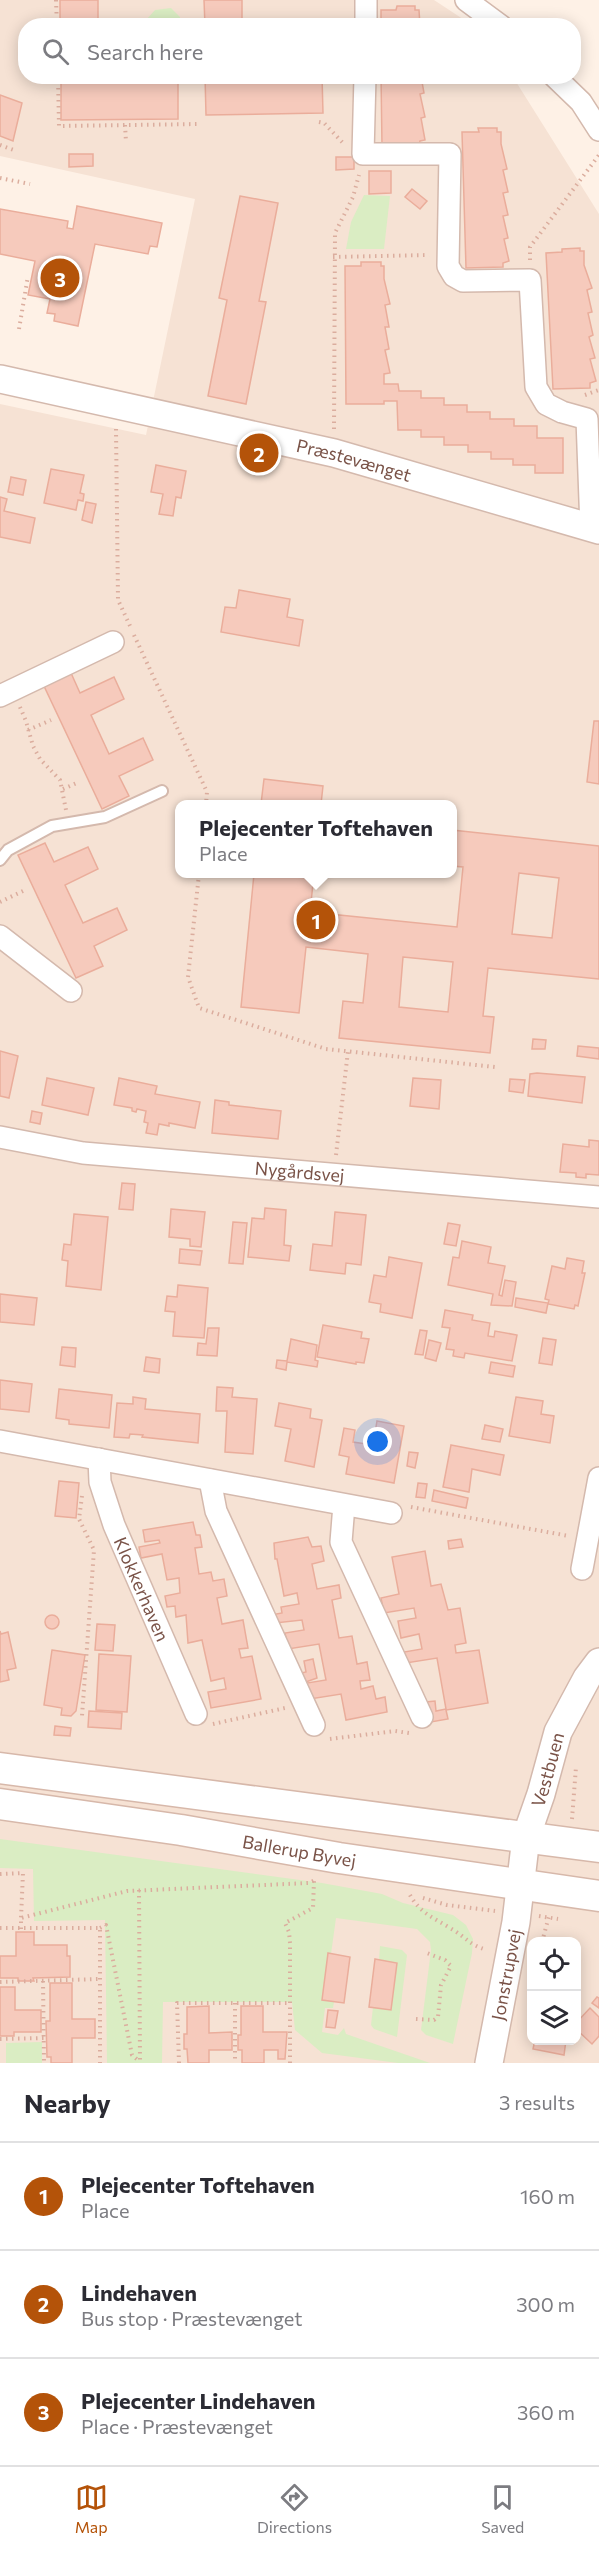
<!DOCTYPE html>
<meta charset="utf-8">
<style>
:root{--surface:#fff;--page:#f2f2f3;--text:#2b2b33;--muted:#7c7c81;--line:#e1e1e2;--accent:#b45309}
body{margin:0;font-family:Commissioner,sans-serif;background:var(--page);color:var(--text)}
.controls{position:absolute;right:18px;bottom:18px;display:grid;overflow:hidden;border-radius:12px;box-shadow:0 3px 15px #0003}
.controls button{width:54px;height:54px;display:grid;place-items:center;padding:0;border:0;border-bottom:2px solid var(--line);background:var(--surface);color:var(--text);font:30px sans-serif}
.you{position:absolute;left:378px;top:1442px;width:21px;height:21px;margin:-15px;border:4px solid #fff;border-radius:50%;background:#1a73e8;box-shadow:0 0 0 9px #1a73e833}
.badge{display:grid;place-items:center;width:39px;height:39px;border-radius:50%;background:var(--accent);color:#fff;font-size:20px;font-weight:700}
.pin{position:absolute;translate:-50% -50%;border:3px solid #fff;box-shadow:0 2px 6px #0006}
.popup{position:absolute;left:175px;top:800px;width:282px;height:78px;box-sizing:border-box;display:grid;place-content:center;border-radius:12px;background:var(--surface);filter:drop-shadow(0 2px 4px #0005);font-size:20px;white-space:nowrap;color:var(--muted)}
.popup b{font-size:22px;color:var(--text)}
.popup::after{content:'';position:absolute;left:50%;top:100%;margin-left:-12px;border:12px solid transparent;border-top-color:var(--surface)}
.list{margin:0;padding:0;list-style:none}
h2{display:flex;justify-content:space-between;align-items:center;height:78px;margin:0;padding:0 24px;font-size:26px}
h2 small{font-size:20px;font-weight:400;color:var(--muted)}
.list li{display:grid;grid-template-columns:39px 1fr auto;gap:18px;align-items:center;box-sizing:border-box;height:108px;padding:0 24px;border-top:2px solid var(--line)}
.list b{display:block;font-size:22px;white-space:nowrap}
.list p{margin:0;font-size:20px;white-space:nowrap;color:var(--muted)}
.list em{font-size:20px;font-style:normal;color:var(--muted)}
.icon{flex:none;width:33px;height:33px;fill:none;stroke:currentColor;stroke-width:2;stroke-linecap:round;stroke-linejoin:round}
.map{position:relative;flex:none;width:599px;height:2063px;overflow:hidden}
.search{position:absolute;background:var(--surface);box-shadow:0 3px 15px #0003;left:18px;right:18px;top:18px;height:66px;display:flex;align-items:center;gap:15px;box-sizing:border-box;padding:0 21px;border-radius:24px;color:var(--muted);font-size:22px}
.sheet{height:402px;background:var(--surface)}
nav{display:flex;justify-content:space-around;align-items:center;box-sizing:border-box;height:84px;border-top:2px solid var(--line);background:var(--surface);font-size:16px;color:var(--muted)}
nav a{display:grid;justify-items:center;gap:3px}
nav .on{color:var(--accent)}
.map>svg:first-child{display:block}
</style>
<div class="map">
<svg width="599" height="2063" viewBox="0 0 599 2063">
<rect width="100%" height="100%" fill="#fef1e6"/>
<path fill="#f6e2d4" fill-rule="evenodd" d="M0 0H434L472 25 26 26V76L513 77 599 214V2063H0V404L146 435 195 199 0 156ZM180 804H452V874H180ZM532 1942H576V2040H532Z"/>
<g fill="#daedc3">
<path d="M171 8 180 17V25H147V19L155 10Z"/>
<path d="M364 195 390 196 384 249H346L351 222Z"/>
<path d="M0 1839 322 1883 382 1894 403 1903 453 1915 466 1925 473 1939 472 1953 453 2044 426 2035 421 2030 431 1950 430 1942 417 1929 336 1918 331 1954H328L322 2000 334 2002 333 2008H325L322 2032 338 2035 344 2028 346 2034 430 2063H398L322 2053 295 2030 292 2002H163L162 2063H107L105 1920 34 1921 33 1869 0 1868Z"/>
<path d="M380 1946 402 1950 407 1955 397 2037 374 2029 371 2025 373 2007 391 2010 397 1963 379 1960Z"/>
<path d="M42 2042V2063H6V2043Z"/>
</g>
<g fill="#f6cabc" stroke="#eaad9b" stroke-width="1.5" fill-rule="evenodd">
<rect x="60" y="0" width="38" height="26"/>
<path d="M204 0H242V26H205Z"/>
<path d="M397 6H415V10H419L420 26H381V10H396Z"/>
<path d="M61 76H99V82L178 81V119L61 120Z"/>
<path d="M205 76H322L323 113 206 115Z"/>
<path d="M381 76H421L424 93 420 94 425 117 421 118 425 140 420 141 419 145 382 146Z"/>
<path d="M0 95 22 103 13 141 0 136Z"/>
<path d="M478 128H497V132H501V144L507 169 503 170 508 192 503 193 508 215 503 216 508 238 504 239 509 261 503 263V267L466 268 462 132H479Z"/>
<path d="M69 154H93V166L69 167Z"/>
<path d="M336 157H354V169L336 170Z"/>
<path d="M369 171H391V193L369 194Z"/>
<path d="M412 189 427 201 420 209 405 197Z"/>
<path d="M240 196 278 203 259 301 266 302 246 404 208 396 227 300 219 298Z"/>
<path d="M77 206 162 223 157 247 150 246 148 254 95 244 78 326 54 321 55 314 47 313 50 299 28 295 35 261 0 254V209L68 221 67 228 73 229Z"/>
<path d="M580 248V251H584V265L592 288 587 290 592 312 588 313 593 335 589 337 595 358 590 359 596 381 590 383V388L553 389 546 253 562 252V249Z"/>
<path d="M361 262H381V266H384V279L390 304 385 305 389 327H385L389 349 385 350 390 373 384 374V384H398L399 391H421V398H444V405H467V412H490V419H514V426H537V438H563V473H535V465H513V459H491V452H468V445H444V437H421V430H398L397 401H384V404H346L345 266H361Z"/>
<path d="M156 465 186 471 181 498 176 497 173 516 159 514 163 494 151 492Z"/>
<path d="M51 469 84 475 80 493 84 494 83 501 78 500 76 510 44 503Z"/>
<path d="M11 477 26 480 23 495 8 492Z"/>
<path d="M0 497 7 499 4 511 35 518 30 543 0 537Z"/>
<path d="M86 502 96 504 92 523 82 520Z"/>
<path d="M239 590 290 599 287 617 303 620 299 646 221 632 225 607 236 608Z"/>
<path d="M71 673 80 693 114 677 124 699 91 715 109 754 143 738 153 760 119 776 129 796 102 809 44 686Z"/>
<path d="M594 721H599V784L587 782Z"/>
<path d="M264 779 323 786 321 804H261Z"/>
<path d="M452 830 599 846V979L488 968 483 1016 494 1017 490 1053 339 1038 343 1001 363 1003 368 954 306 947 299 1013 241 1007 254 874H314L310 912 457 927 463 867 452 866ZM519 873 559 878 552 938 512 934ZM403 957 453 962 448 1012 399 1007Z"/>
<path d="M45 843 54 862 88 847 98 869 65 885 83 923 117 908 127 930 94 946 103 966 76 978 18 855Z"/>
<path d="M533 1039 546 1040 545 1049H532Z"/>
<path d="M578 1046 599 1048V1059L577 1056Z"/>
<path d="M0 1051 18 1056 9 1098 0 1096Z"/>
<path d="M537 1073 585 1077 582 1103 528 1096 530 1074Z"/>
<path d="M47 1078 94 1088 88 1115 42 1105Z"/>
<path d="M119 1078 157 1086 155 1094 200 1102 195 1128 169 1123V1126L159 1124 157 1135 146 1133 148 1123 144 1122 146 1111 137 1109 136 1112 132 1111V1108L114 1105Z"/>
<path d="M413 1078 441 1080 439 1109 410 1106Z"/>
<path d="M510 1079 525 1080 523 1093 509 1091Z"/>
<path d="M215 1100 229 1102V1105L281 1111 278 1139 212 1133Z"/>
<path d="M32 1111 42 1113 40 1124 30 1122Z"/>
<path d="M589 1140 599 1141V1175L586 1174V1178L576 1177V1173L560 1172 563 1144 589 1147Z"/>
<path d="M122 1183 135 1184 133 1210 119 1209Z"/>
<path d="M265 1208 286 1210 284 1245 291 1246 289 1261 248 1257 252 1218 264 1219Z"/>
<path d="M171 1209 205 1212 201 1247 190 1246V1239L169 1237Z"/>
<path d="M335 1212 366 1215 361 1265 346 1263 345 1274 310 1270 313 1244 332 1246Z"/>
<path d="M74 1214 108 1217 101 1290 66 1286 68 1261 62 1260 64 1244 71 1245Z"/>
<path d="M233 1222 247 1223 243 1264 229 1263Z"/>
<path d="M448 1223 460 1225 456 1246 444 1244Z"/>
<path d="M462 1241 491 1247 488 1263 505 1266 499 1295 502 1296 505 1280 516 1282 512 1306 491 1305 493 1294 448 1285 453 1257 459 1258Z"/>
<path d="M180 1249 202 1251 200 1265 179 1263Z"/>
<path d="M389 1257 422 1263 412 1318 380 1312 381 1304 369 1302 374 1275 386 1277Z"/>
<path d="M567 1258 584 1261 582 1273H585L578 1306 575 1305 574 1309 548 1304 549 1300 545 1299 552 1266 565 1269Z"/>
<path d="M178 1285 208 1288 204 1338 173 1336 175 1312 165 1311 167 1296 177 1297Z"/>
<path d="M0 1294 37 1298 34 1325 0 1322Z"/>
<path d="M516 1298 548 1303 546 1313 515 1307Z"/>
<path d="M445 1310 473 1315 472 1320 490 1323 488 1336 494 1337 495 1331 517 1335 512 1361 465 1353 464 1358 453 1356 454 1350 446 1349 450 1328 442 1327Z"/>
<path d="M323 1325 362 1332 361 1338 369 1339 364 1363 356 1362V1364L317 1357Z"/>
<path d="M208 1328H219L217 1356 197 1355 198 1343 206 1344Z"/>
<path d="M420 1330 427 1331 423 1355 415 1354Z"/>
<path d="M543 1338 556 1340 552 1365 539 1363Z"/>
<path d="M291 1339 317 1345 315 1360 318 1361 317 1367 287 1362 286 1370 276 1368 277 1360 287 1361Z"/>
<path d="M429 1340 441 1343 436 1361 425 1358Z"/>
<path d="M62 1347 76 1348 75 1367 60 1365Z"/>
<path d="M146 1357 160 1359 159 1373 144 1371Z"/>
<path d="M491 1362 515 1366 513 1377 489 1373Z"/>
<path d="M0 1380 32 1384 29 1412 0 1409Z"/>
<path d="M217 1387 233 1388 232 1397 257 1399 253 1454 225 1452 227 1411H216Z"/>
<path d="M59 1389 112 1395 109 1428 69 1424V1420L56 1418Z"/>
<path d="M133 1397 146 1399 145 1409 200 1414 198 1443 142 1437 143 1435 130 1434 129 1438 114 1437 117 1403 133 1404Z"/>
<path d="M516 1397 543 1401 541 1414 554 1416 550 1443 509 1436Z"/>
<path d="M279 1403 311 1409 310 1418 322 1420 314 1467 285 1461 291 1429 275 1426Z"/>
<path d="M377 1421 404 1426 394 1483 346 1474 349 1457 339 1455 344 1428 355 1430 353 1442 373 1445Z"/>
<path d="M485 1425 503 1429 500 1442 482 1439Z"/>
<path d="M451 1445 504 1455 500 1475 472 1469 469 1492 443 1487Z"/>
<path d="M409 1452 418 1453 415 1468 407 1466Z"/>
<path d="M59 1481 79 1483 76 1518 55 1516Z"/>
<path d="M418 1483 427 1484 425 1498 416 1497Z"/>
<path d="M434 1490 468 1498 466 1508 432 1501Z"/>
<path d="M193 1522 196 1535H200L202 1547 195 1548 199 1574 211 1572 213 1581 224 1579 227 1596 217 1598 222 1624 243 1620 248 1648 239 1649 241 1658 252 1656 261 1699 211 1708 208 1692 226 1689 224 1678 211 1681 202 1640 188 1643 186 1615 176 1617 175 1606 167 1607 165 1596 180 1593 179 1578 167 1580 162 1554 141 1558 139 1547 160 1543 159 1540 145 1542 143 1530Z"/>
<path d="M308 1537 312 1547 321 1546 324 1561 312 1564 317 1589 339 1585 341 1598 332 1600 339 1638 352 1636 357 1664 367 1662 370 1680 360 1681 361 1689 373 1686 376 1699 385 1697 387 1712 346 1720 341 1694 310 1699 307 1683 326 1680 319 1644 288 1649 285 1633 304 1630 302 1620 275 1623 271 1615 282 1613 281 1607 299 1604 297 1593 284 1596 277 1559H275L274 1543Z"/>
<path d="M461 1539 463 1547 449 1549 448 1541Z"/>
<path d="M425 1551 431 1586 441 1584 448 1610 460 1608 466 1643 455 1645 456 1653 479 1650 488 1703 446 1710 448 1719 431 1722 426 1702 435 1701 436 1711 446 1709 437 1658 406 1663 404 1652 422 1649 419 1634 401 1638 398 1621 416 1618 414 1608 384 1613 381 1598 399 1594 392 1557Z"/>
<circle cx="52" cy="1622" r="7"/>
<path d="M97 1624 115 1625 113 1651 95 1650Z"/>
<path d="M0 1631 1 1634 8 1632 16 1668 7 1670 9 1680 0 1682Z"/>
<path d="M52 1650 85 1655 76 1711 71 1716 61 1715 62 1708 44 1705Z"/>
<path d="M99 1654 131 1656 127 1712 96 1710Z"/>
<path d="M313 1659 317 1678 303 1683 301 1673 306 1672 304 1661Z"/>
<path d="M89 1711 122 1713 121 1729 88 1727Z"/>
<path d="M55 1726 71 1728 70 1736 54 1735Z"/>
<path d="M16 1932H34V1945H67V1956H70V1977L33 1978 34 1981H18V1978H0V1956H16Z"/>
<path d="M328 1953 350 1957 344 2003 322 2000Z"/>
<path d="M375 1959 397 1963 391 2010 369 2007Z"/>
<path d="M50 1983H72V2019H95V2038H72V2063H51V2057H47L46 2021H50Z"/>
<path d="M0 1987H15V2010H41V2032H14V2036H0Z"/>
<path d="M597 1997 599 1998V2008L592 2003Z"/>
<path d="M209 2006V2033L232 2032V2050H209V2063H188L187 2049H184V2034H187V2007Z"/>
<path d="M241 2006H263V2032H287L285 2059H278V2050H264V2063H242V2050H238V2035H241Z"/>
<path d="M590 2008 599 2017V2036L592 2044 576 2029V2023Z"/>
<path d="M328 2010 338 2011 335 2028 326 2027Z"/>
<path d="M535 2040H566L564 2055 533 2049Z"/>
</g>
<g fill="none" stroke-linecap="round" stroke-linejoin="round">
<defs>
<path id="service" d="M0 860 8 850 52 826 105 817 162 791"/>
<g id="minor">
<path d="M466 0 501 26"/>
<path d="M366 26V0"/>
<path d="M365 76 363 154H450L448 266 454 276 463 281 530 280 536 387 546 404 562 412 587 419 591 528"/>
<path d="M554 76 581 102 599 130"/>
<path d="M0 696 113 642"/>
<path d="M0 936 71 991"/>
<path id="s1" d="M0 1137 83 1153 599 1197"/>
<path d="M0 1441 391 1513"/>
<path id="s2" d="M99 1459 100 1482 114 1525 196 1714"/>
<path d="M210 1480 216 1511 314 1725"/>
<path d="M344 1505 341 1542 422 1717"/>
<path d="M582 1569 599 1478"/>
</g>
<g id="tertiary">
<path id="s3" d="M0 379 334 453 599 530"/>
<path id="s4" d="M489 2063 516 1922 526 1837 541 1794 558 1732 587 1678 599 1662"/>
</g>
<g id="secondary">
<path d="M0 1768 599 1847"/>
<path id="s5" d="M0 1804 181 1830 339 1858 599 1896"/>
</g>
</defs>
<use href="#service" stroke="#d4b9ad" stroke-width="14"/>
<use href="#minor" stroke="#d4b9ad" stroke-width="24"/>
<use href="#tertiary" stroke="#d4b9ad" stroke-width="30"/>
<use href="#secondary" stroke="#d7b8aa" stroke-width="33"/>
<g stroke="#dbad9e" stroke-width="4" stroke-dasharray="1.5 4.5" stroke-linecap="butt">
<path d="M56 0 57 26"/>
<path d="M58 76 59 126 199 124"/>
<path d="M319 122 324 123 343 143"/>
<path d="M125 125 126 142"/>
<path d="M0 145 14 150"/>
<path d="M0 178 30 184"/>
<path d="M333 257 429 255"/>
<path d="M530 260V247L599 155"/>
<path d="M19 329 28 276"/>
<path d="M585 395 599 390"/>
<path d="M116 429 118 600 131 628"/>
<path d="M334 429 335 233 353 197 359 175"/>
<path d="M134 635 207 792 206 804"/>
<path d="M20 707 26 721 33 746 40 759 60 780 66 810"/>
<path d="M28 730 51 720"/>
<path d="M63 789 79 782"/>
<path d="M199 874 188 977 199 1008 326 1049 495 1067"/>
<path d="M0 902 23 891"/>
<path d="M336 1155 348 1051"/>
<path d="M82 1496 79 1519 94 1550 82 1716"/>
<path d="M411 1507 569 1536"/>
<path d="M213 1724 285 1708"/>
<path d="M330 1739 395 1731 409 1733"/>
<path d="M572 1819 576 1767"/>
<path d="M0 1874 23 1873 21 1918"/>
<path d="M139 1890 140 2063"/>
<path d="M410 1895C420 1913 434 1918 450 1928 466 1937 469 1945 487 1950"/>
<path d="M423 1898 447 1905 495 1911"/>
<path d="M539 1916 558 1919"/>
<path d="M0 1928H100V2063"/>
<path d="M100 1928 106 1925 132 2055 140 2062"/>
<path d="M21 1929V1918L127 1891 309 1883 315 1880"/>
<path d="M542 1942 549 1916"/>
<path d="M43 1981 44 2063"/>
<path d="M0 1982 100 1979"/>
<path d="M235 2003V2063"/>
<path d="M416 2019 434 2020 438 2017 441 1985 451 1966 445 1960 424 1952"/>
<path d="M0 2039 44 2038"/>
<path d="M179 2063 177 2003H290"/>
<path d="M290 2063V1943L289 1932 285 1923 313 1908 314 1881"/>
</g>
<use href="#service" stroke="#fff" stroke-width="10"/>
<use href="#minor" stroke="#fff" stroke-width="21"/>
<use href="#tertiary" stroke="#fff" stroke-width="27"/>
<use href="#secondary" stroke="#fff" stroke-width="30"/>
</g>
<g text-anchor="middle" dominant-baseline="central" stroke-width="4.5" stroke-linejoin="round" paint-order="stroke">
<g font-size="18" fill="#7a5348" stroke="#fff6ee">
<text stroke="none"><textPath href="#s3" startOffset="363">Præstevænget</textPath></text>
<text stroke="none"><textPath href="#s1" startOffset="302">Nygårdsvej</textPath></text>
<text stroke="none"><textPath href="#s2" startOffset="138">Klokkerhaven</textPath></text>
<text stroke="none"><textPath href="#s4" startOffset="300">Vestbuen</textPath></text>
<text stroke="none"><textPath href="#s5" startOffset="303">Ballerup Byvej</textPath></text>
<text stroke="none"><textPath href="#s4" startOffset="90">Jonstrupvej</textPath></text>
</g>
</g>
</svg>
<div class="controls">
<button><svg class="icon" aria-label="locate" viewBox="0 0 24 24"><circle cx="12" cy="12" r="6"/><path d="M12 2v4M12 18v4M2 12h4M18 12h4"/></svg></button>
<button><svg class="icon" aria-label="layers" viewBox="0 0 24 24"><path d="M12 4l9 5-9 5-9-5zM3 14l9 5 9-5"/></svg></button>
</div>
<div class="you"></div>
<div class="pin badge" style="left:316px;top:920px">1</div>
<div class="popup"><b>Plejecenter Toftehaven</b>Place</div>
<div class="pin badge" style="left:259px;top:453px">2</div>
<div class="pin badge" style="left:60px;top:278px">3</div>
<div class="search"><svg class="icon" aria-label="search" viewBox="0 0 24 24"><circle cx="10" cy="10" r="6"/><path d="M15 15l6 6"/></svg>Search here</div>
</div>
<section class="sheet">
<h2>Nearby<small>3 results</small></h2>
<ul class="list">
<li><span class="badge">1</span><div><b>Plejecenter Toftehaven</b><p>Place</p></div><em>160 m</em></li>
<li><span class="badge">2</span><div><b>Lindehaven</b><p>Bus stop · Præstevænget</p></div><em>300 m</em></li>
<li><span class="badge">3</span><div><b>Plejecenter Lindehaven</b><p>Place · Præstevænget</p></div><em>360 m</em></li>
</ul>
</section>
<nav>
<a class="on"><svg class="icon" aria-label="map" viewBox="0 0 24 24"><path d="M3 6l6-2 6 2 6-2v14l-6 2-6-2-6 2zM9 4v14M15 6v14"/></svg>Map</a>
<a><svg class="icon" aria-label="directions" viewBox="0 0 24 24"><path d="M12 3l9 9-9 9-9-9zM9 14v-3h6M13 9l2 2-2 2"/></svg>Directions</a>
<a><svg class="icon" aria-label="saved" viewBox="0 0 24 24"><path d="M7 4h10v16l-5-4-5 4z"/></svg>Saved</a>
</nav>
